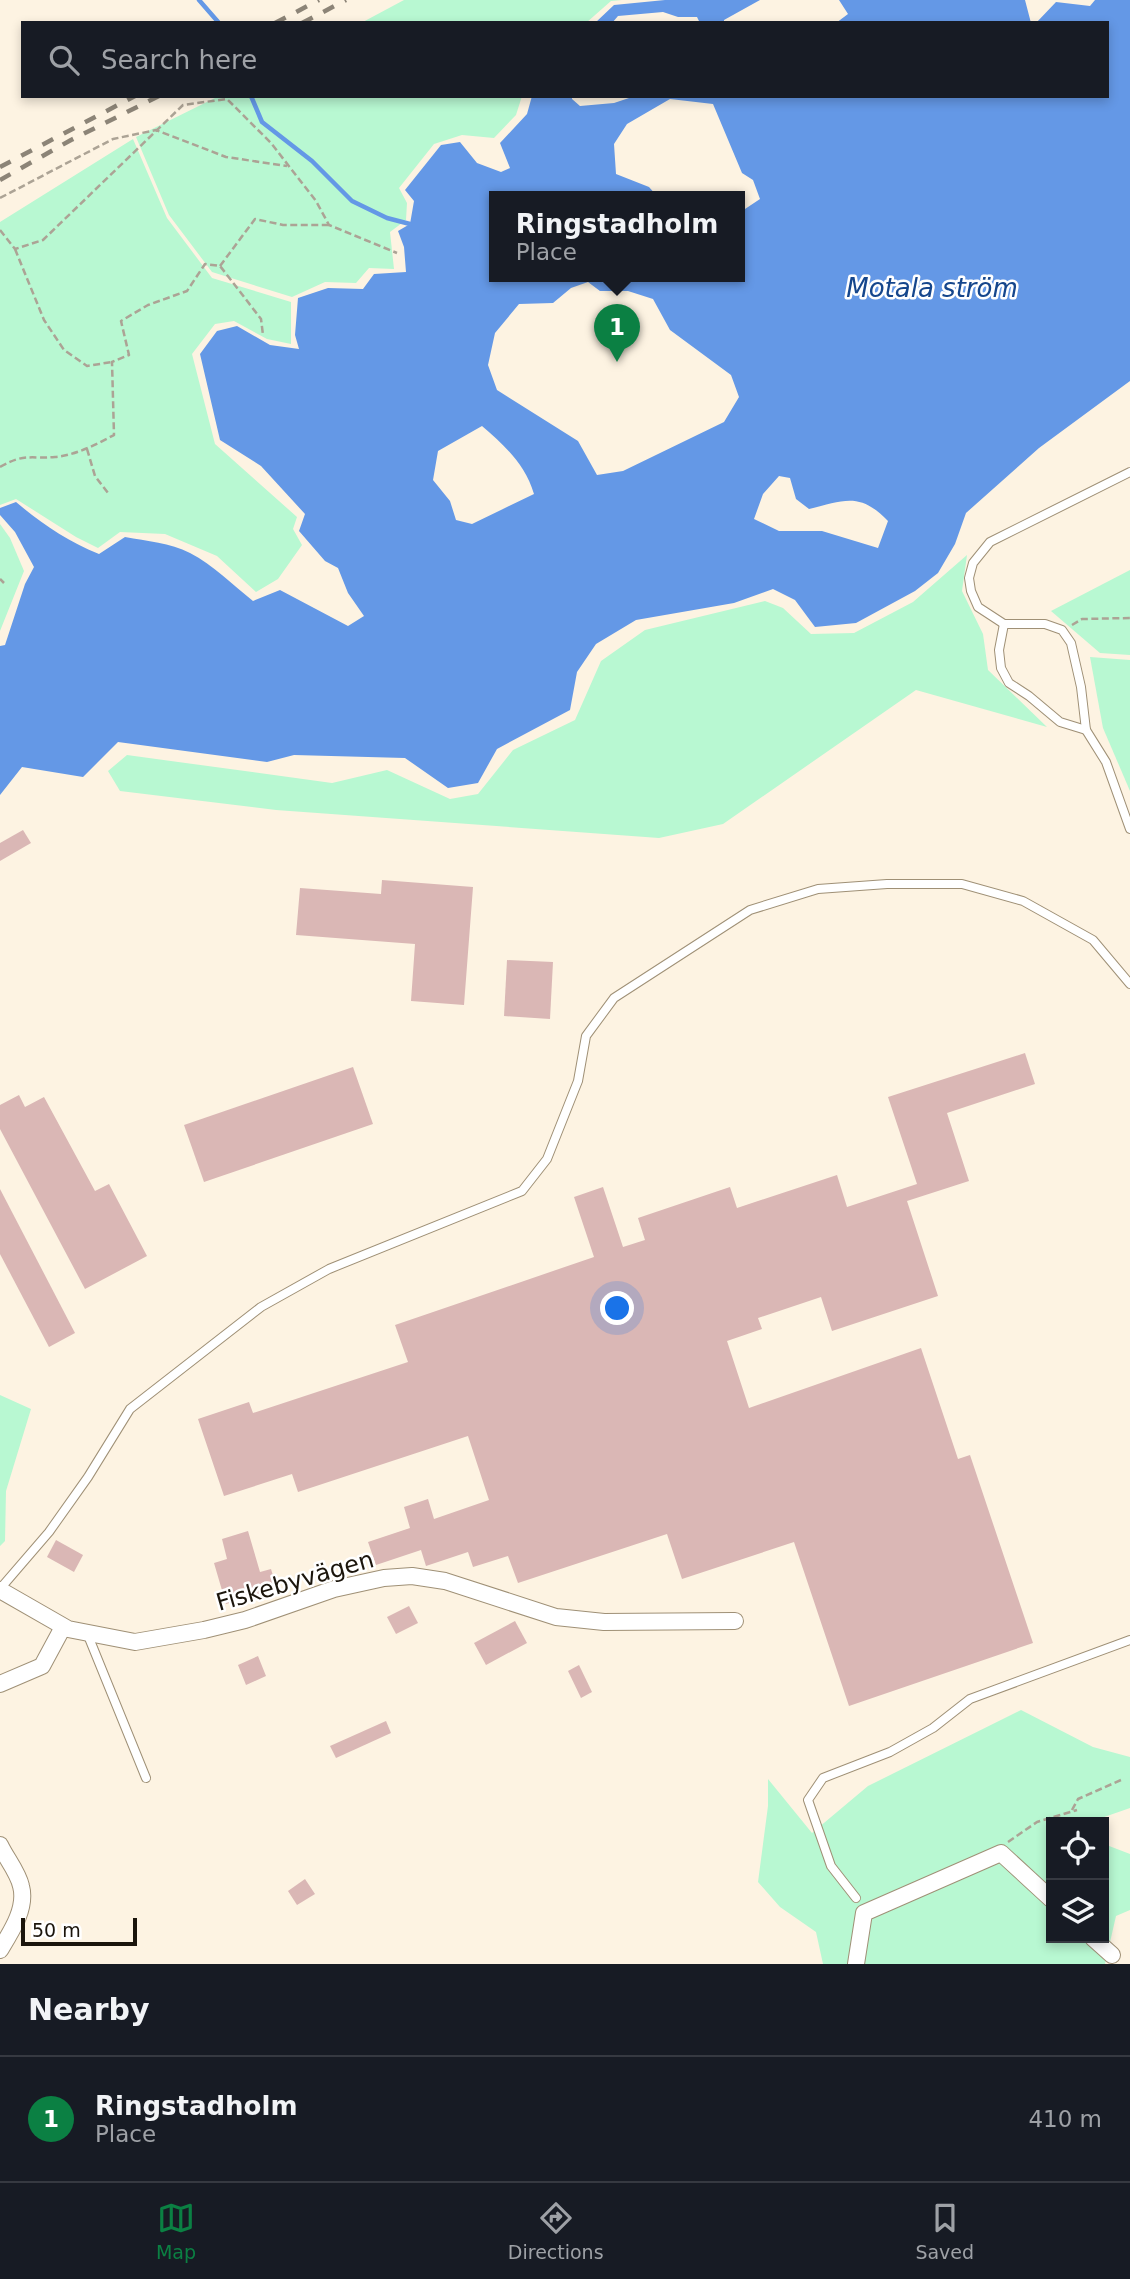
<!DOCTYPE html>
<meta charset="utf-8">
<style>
:root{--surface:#171b24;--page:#242831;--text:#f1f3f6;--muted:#9ea1a6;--line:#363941;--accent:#0b8043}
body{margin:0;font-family:"DejaVu Sans",sans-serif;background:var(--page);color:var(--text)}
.controls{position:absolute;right:21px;bottom:21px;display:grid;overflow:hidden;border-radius:0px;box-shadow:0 4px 10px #0003}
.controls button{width:63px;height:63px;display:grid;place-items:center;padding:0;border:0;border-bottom:2px solid var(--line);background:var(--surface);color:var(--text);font:35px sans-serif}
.scale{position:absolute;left:21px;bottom:18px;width:116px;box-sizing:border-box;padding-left:7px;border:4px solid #1b150c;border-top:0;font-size:19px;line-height:24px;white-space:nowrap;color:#1b150c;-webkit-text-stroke:5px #fff;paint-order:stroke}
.you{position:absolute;left:618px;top:1309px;width:24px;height:24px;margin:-18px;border:5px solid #fff;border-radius:50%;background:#1a73e8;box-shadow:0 0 0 10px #1a73e833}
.badge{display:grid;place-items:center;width:46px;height:46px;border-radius:50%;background:var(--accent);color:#fff;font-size:23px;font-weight:700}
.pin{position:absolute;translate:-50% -58px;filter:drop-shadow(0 2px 4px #0008)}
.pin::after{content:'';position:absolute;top:37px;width:24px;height:21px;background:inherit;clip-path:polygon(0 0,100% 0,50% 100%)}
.popup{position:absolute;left:489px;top:191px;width:256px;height:91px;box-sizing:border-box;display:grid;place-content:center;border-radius:0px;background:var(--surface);filter:drop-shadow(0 2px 5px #0005);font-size:23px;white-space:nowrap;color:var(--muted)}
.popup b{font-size:26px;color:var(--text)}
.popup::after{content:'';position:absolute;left:50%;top:100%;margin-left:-14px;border:14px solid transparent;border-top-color:var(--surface)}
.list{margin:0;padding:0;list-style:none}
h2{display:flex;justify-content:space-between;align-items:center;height:91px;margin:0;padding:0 28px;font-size:30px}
h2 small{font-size:23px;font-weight:400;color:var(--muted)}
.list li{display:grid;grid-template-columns:46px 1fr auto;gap:21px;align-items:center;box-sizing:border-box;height:126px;padding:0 28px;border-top:2px solid var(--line)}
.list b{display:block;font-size:26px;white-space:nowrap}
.list p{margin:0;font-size:23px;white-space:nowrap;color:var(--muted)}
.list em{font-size:23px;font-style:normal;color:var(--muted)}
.icon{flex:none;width:38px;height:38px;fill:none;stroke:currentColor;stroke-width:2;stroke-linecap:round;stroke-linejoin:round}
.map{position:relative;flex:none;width:1130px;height:1964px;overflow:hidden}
.search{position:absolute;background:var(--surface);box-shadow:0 4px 10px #0003;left:21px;right:21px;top:21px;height:77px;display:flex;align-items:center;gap:18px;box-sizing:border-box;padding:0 24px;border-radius:0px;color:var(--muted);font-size:26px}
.sheet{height:217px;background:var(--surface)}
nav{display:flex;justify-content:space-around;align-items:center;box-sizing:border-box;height:98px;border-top:2px solid var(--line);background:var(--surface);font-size:19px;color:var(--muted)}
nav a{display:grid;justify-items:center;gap:4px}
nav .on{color:var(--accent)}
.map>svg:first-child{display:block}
</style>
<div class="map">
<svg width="1130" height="1964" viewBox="0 0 1130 1964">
<rect width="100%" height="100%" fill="#fdf3e2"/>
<g fill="#b8f8d2">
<path d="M404 0H622L611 1 586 23H361Z"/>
<path d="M219 96H522L516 115 494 138 462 135 434 144 399 188 407 203 406 220 390 232 394 269 369 268 356 283 325 282 292 297 212 272 169 215 136 137Z"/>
<path d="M133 139 167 218 212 278 291 302V344L267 339 234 321 215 324 192 354 215 444 297 517 293 529 302 545 278 579 256 592 217 556 165 534 120 532 98 548 76 537 16 499 0 505V222Z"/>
<path d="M0 524 10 538 24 571 0 631Z"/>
<path d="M967 555 962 591 983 634 988 670 1047 727 916 690 723 824 659 838 276 810 120 791 108 771 127 755 332 783 387 770 450 799 478 794 513 750 575 720 601 661 645 630 765 601 783 608 811 634 854 633 913 602Z"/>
<path d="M1130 570V655L1100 653 1051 611Z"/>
<path d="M1090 657 1130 660V791L1103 728Z"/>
<path d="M0 1395 31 1409 6 1491 5 1541 0 1546Z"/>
<path d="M1021 1710 1093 1747 1130 1757V1808L1090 1822H1051V1938H1104V1844L1130 1854V1910L1116 1916 1105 1964H823L816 1932 780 1907 758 1882 768 1806V1779L812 1833 868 1786Z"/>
</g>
<g fill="#6498e6" fill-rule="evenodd">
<path d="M665 0H760L724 20V23H700L697 17H678L663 12 618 16 612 23H595L614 5Z"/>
<path d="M839 0H1025L1031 23H836L848 14Z"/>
<path d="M1095 0H1130V381L1039 448 966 513 955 544 938 573 915 591 856 623 815 627 795 600 773 589 734 603 636 620 596 644 577 672 570 710 497 749 478 783 448 788 405 758 294 755 267 762 118 742 83 777 22 767 0 795V646L5 645 25 584 34 567 15 532 0 515V508L16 502C42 524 67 541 99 554L125 537C147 541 170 543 190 553 213 565 233 585 253 601L280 590 348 626 364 616 348 593 338 568 325 561 299 531 305 514 261 466 220 440 200 354 217 331 237 326 270 345 299 349 295 335 298 298 328 288 363 289 374 274 406 272 404 247 398 231 410 224 414 201 405 190 441 145 460 142 477 163 501 172 510 168 500 143 527 114 532 96H572V99L580 106 614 103 635 96H1107V23H1036L1056 2 1090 6ZM670 99 713 104 742 173 753 180 760 199 742 211 740 210V276H494V196H657L649 187 616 174 614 144 627 124ZM588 282 600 291H628L653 299 670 330 731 375 739 397 724 422 623 471 597 475 578 441 497 390 488 365 495 333 519 304 553 303 571 288ZM482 426C505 446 525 464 534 494L472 524 456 520 450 501 433 480 438 451ZM779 476 790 478 796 499 809 509C845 500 860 492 888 521L878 548 822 531H779L754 519 763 494Z"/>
</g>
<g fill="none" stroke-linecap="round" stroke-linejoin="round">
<g stroke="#6498e6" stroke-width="4.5">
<path d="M199 0 219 23"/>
<path d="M251 96 262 122 312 161 352 201 387 218 410 224"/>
</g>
</g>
<g fill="#dab7b5">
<path d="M23 830 31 843 0 861V843Z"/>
<path d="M382 880 473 887 464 1005 411 1001 415 944 296 935 300 888 381 894Z"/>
<path d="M507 960 553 962 550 1019 504 1016Z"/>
<path d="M1025 1053 1035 1084 947 1113 969 1181 907 1201 938 1296 832 1331 821 1297 758 1318 762 1329 727 1341 749 1408 921 1348 958 1459 970 1455 1033 1643 849 1706 794 1542 682 1579 667 1534 518 1583 508 1556 473 1567 468 1552 426 1566 421 1550 376 1565 368 1542 410 1528 404 1507 428 1499 434 1519 489 1500 468 1436 298 1492 292 1474 224 1496 198 1419 249 1402 253 1413 408 1362 395 1325 594 1257 574 1197 603 1187 623 1247 645 1240 638 1218 730 1187 737 1208 837 1175 847 1207 917 1184 888 1097Z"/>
<path d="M353 1067 373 1124 204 1182 184 1125Z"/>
<path d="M19 1095 25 1107 44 1097 95 1191 109 1184 147 1256 85 1289 0 1129V1105Z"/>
<path d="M0 1189 75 1333 49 1347 0 1254Z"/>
<path d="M248 1531 260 1572 271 1569 277 1589 226 1604 214 1563 227 1559 222 1539Z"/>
<path d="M56 1540 83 1555 74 1572 47 1557Z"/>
<path d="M409 1606 418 1623 396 1634 387 1617Z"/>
<path d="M515 1621 527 1643 486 1665 474 1643Z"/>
<path d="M258 1656 266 1676 246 1685 238 1665Z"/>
<path d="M579 1665 592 1692 581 1698 568 1671Z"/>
<path d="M386 1721 391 1733 336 1758 330 1746Z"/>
<path d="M305 1879 315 1894 297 1905 288 1891Z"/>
</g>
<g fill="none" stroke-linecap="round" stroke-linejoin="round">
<defs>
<g id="service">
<path d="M1130 472 990 542 973 563 969 578 971 591 978 607 1004 624H1045L1062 630 1071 643 1081 687 1086 730 1106 762 1130 829"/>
<path d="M1004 624 999 650 1001 668 1009 683 1029 696 1060 722 1086 730"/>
<path d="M0 1589 49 1532 88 1477 130 1409 261 1307 329 1269 522 1191 547 1159 578 1081 586 1036 614 998 750 910 818 889 887 884H962L1023 901 1093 940 1130 984"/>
<path d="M87 1633 146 1778"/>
<path d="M856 1898 831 1866 808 1800 823 1778 890 1752 933 1728 970 1699 1130 1640"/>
</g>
<g id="minor">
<path d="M0 1590 68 1629 135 1642 204 1630 245 1620 334 1589 384 1578 412 1576 445 1581 556 1617 604 1622 735 1621"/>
<path d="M0 1684 42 1666 63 1627"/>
<path d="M0 1845C6 1858 18 1872 21 1886 27 1908 11 1932 0 1950"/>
<path d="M1093 1938 1112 1955"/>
<path d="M856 1964 864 1913 1001 1853 1051 1899"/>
</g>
</defs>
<use href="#service" stroke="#9f9076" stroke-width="10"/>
<use href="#minor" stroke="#9f9076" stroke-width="18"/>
<g stroke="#aca395" stroke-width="2.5" stroke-dasharray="7 3.5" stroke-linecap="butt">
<path d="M0 198 113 139 156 130 226 157 287 166"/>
<path d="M0 230 15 249 43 240 183 105 227 99 271 143 316 201 329 225 397 253"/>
<path d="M15 249 44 320 64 350 87 366 112 362"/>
<path d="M220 266 255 219 283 225H329"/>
<path d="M87 449 95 476 108 493"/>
<path d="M0 467C24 453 30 459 55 457 76 455 95 445 114 435L112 362 129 355 121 321 148 305 187 291 205 264 220 266 231 280 261 319 263 335"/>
<path d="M0 579 4 583"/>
<path d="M1072 625 1082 619 1130 618"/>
<path d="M1072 1810 1078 1799 1121 1780"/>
<path d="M1008 1842 1037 1822 1077 1810"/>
</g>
<use href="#service" stroke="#fff" stroke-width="8"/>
<use href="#minor" stroke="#fff" stroke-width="16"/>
<g stroke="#8c8477" stroke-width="4.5" stroke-dasharray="12 12" stroke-linecap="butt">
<path d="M275 23 319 0"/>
<path d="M302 23 346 0"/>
<path d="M0 167 135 96"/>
<path d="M0 180 71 140 159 96"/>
</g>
</g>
<g text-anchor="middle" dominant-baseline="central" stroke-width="5" stroke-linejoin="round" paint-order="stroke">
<g font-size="24" fill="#1b150c" stroke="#fff">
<text transform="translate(295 1581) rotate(-16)">Fiskebyvägen</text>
</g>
<g font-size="26" font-style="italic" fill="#15468c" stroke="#fff">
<text x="932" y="288">Motala ström</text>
</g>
</g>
</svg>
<div class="controls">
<button><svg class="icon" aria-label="locate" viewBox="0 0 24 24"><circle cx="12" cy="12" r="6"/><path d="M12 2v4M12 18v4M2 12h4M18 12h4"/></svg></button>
<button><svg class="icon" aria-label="layers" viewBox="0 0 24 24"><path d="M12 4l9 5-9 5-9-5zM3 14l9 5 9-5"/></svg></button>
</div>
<div class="scale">50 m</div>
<div class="you"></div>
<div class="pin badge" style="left:617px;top:362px">1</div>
<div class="popup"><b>Ringstadholm</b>Place</div>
<div class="search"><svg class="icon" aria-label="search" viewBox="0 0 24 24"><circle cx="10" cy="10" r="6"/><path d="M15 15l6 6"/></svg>Search here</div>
</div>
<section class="sheet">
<h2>Nearby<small></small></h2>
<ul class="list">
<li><span class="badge">1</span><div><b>Ringstadholm</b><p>Place</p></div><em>410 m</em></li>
</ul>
</section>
<nav>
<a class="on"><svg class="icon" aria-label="map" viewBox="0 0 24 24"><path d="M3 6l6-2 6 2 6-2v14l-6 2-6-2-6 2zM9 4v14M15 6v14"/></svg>Map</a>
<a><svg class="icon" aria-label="directions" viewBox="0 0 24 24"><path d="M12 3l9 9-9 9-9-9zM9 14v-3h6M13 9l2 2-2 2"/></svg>Directions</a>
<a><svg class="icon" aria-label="saved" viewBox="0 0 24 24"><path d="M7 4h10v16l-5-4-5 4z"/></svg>Saved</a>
</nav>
